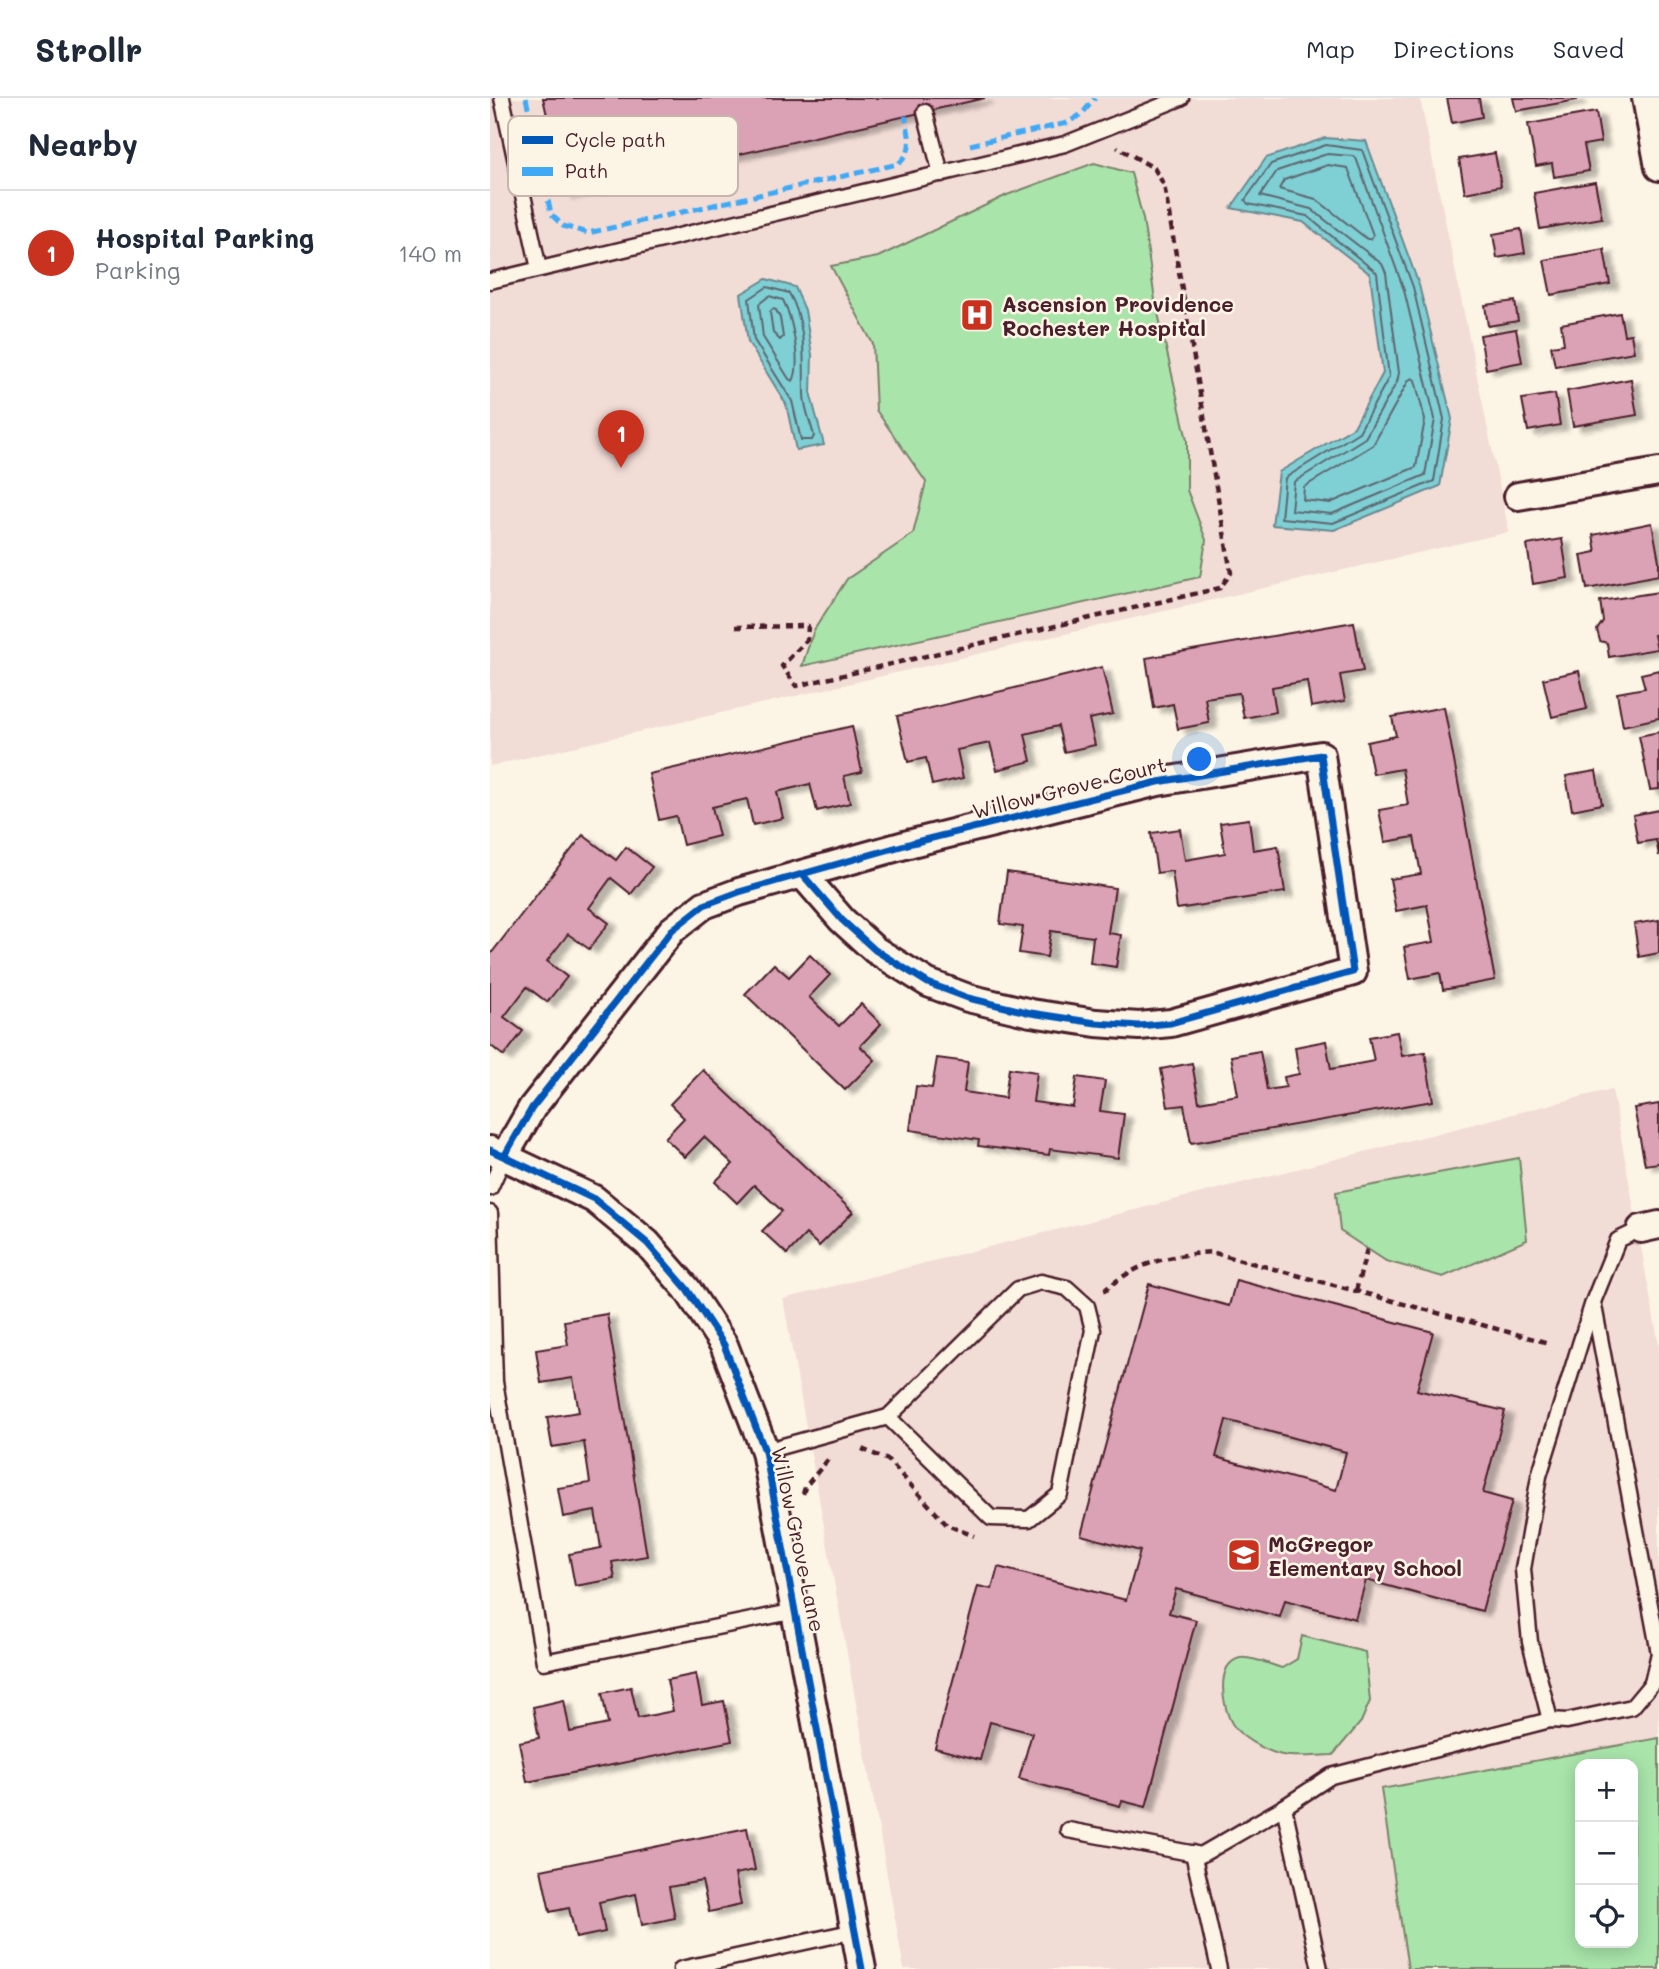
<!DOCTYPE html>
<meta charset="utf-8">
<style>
:root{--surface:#fff;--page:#f6f6f7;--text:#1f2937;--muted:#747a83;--line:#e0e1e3;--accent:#c8321e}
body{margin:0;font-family:Mali,sans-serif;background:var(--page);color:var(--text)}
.controls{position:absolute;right:21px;bottom:21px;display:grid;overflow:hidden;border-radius:14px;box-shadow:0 4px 18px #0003}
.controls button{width:63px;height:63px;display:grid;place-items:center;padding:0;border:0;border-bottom:2px solid var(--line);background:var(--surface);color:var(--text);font:35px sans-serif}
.you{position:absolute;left:710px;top:662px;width:24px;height:24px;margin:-18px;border:5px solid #fff;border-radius:50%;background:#1a73e8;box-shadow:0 0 0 10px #1a73e833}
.badge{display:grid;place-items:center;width:46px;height:46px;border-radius:50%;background:var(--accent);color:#fff;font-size:23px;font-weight:700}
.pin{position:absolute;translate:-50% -58px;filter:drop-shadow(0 2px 4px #0008)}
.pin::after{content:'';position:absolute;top:37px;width:24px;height:21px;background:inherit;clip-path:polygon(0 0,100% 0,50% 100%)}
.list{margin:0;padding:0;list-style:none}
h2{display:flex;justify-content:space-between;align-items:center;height:91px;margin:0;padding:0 28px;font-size:30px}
h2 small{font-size:23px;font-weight:400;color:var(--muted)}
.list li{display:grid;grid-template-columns:46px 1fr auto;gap:21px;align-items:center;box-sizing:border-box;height:126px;padding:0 28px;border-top:2px solid var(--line)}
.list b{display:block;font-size:26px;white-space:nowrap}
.list p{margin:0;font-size:23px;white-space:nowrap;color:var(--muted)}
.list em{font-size:23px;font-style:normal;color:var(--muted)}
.icon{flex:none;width:38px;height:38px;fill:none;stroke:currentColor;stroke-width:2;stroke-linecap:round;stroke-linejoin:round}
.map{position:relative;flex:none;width:1169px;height:1871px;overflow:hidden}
header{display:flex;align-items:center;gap:42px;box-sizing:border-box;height:98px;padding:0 35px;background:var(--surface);border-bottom:2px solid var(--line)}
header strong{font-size:33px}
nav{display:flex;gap:38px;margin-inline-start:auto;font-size:24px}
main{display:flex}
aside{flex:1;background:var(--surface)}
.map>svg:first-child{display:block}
</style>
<header>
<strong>Strollr</strong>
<nav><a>Map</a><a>Directions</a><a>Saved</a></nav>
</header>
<main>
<aside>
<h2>Nearby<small></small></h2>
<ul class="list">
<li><span class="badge">1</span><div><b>Hospital Parking</b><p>Parking</p></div><em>140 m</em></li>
</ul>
</aside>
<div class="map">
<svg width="1169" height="1871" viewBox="0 0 1169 1871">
<defs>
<filter id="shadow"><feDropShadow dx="8" dy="4.5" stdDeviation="2" flood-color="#0004"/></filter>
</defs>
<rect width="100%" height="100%" fill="#fcf5e5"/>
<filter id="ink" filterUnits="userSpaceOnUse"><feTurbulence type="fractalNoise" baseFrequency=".0143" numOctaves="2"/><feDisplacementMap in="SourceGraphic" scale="14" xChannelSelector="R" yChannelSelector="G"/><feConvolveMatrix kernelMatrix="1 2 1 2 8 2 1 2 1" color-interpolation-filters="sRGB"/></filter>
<g filter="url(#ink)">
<g fill="#f2dcd6" fill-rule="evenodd">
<path d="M0 0H930L1019 434 0 668Z"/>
<path d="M1122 991 1169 1247V1871H414L293 1201ZM1090 1666H1143V1845H1090Z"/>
</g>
<g fill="#a9e5ab" stroke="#7a826b" stroke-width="2" fill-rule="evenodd">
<path d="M604 65 641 75 653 121 665 202 697 342V392L716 442 710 479 312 568 324 532 357 481 423 436 436 384 386 312 383 246 341 168 388 159 517 97Z"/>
<path d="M1029 1060 1037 1142 953 1179 896 1163 850 1133 846 1094Z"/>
<path d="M812 1538 875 1554 880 1603 871 1624 843 1657C827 1657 804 1661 788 1656 773 1651 752 1641 743 1627 732 1610 725 1566 750 1560 762 1558 781 1567 792 1570L807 1561Z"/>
<path d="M1169 1640V1871H918L891 1691ZM1090 1666H1143V1845H1090Z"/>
</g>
<g fill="#7ed0d4" stroke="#698990" stroke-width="2">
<path d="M835 40 876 43 929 187 962 321 950 388 844 432 782 427 789 374 864 329 893 275 880 176 813 124 741 110 776 60Z"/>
<path d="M276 181 305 189 315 212 322 257 321 298 334 347 306 352 296 306 258 244 251 196Z"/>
</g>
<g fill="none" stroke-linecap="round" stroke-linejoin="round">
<g stroke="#5f666f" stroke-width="2">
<path d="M836 47 872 52 923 189 954 321 944 383 843 425 791 420 795 380 869 334 899 279 887 175 817 118 758 106 755 102 781 66Z"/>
<path d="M837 56 863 58 866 60 914 192 945 321 935 377 842 416 801 412 804 384 875 340 907 284 909 275 896 175 892 166 821 111 770 98 787 73Z"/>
<path d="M838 67 858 70 883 137 881 141H877L826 101 789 91 794 82Z"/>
<path d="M277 189 299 195C317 226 313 261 314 296 314 310 321 325 324 338L322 342H311L302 303 264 242 259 201Z"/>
<path d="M279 198 293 202C302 219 312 266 303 283L299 281 273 239 269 206Z"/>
<path d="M283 211 286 212 290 220 293 239 290 242 283 235 280 214Z"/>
<path d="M922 280 925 282 935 322 926 369 840 405 813 402 814 389 883 347 919 282Z"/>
</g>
</g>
<g fill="#daa2b4" stroke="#4a1f2b" stroke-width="2" fill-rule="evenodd" filter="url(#shadow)">
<path d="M53 0H495L75 96Z"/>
<path d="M957 0H989L992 19 962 25Z"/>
<path d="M1023 0H1087V2L1026 13Z"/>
<path d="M1106 14 1111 44 1094 47 1099 73 1064 79 1062 65 1046 68 1038 26Z"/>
<path d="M1005 55 1011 88 975 95 969 61Z"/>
<path d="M1105 84 1112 120 1050 131 1044 95Z"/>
<path d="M1031 131 1035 155 1007 160 1003 136Z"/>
<path d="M1114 151 1120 186 1061 197 1054 162Z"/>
<path d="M1025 203 1028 223 998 228 995 207Z"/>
<path d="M1130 215 1134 237 1141 236 1144 254 1065 268 1061 248 1074 246 1071 226Z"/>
<path d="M1026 231 1032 264 996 271 990 237Z"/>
<path d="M1141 281 1147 317 1083 328 1077 293Z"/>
<path d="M1065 296 1070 327 1038 333 1032 301Z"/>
<path d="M1162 425 1169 463V477L1097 491 1091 457 1106 454 1103 437Z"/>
<path d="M1072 441 1078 480 1043 486 1037 447Z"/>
<path d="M1169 494V536L1164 537 1167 551 1119 559 1117 545 1110 543 1107 532 1113 523 1110 503Z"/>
<path d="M864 524 873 573 850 577 855 603 821 609 817 583 782 589 786 614 754 620 749 595 715 600 719 625 688 631 683 606 664 610 656 560Z"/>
<path d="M612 569 623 616 599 621 605 647 574 654 568 628 535 636 541 663 507 672 500 645 467 652 473 680 442 687 436 660 418 664 407 618Z"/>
<path d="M1169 572V620L1133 628 1127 595 1155 590 1151 576Z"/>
<path d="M1089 573 1097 611 1062 619 1053 581Z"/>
<path d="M954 609 1005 882 953 892 950 875 920 881 914 849 944 844 937 807 906 813 900 781 931 776 924 739 895 744 889 712 918 707 912 671 883 676 877 644 906 638 902 619Z"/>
<path d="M362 628 372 674 354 678 360 705 327 713 320 686 287 694 293 720 263 727 257 701 222 709 229 738 193 747 186 718 169 722 159 676Z"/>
<path d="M1169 634V691L1160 692 1149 638Z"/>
<path d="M1106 673 1112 706 1082 712 1076 678Z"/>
<path d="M1169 712V758L1166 742 1148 745 1143 717Z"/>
<path d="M759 721 763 752 788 748 795 794 687 811 682 773 667 775 661 735 690 731 695 762 735 755 730 725Z"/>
<path d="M93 737 126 762 136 749 162 769 141 796 121 780 99 810 119 825 99 851 78 836 57 863 77 879 57 904 37 889 14 919 33 933 14 958 0 947V857Z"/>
<path d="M517 774 625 790 618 835 631 837 626 869 600 865 603 839 561 833 557 859 529 855 533 829 510 826Z"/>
<path d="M1169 822V855L1149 859 1144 826Z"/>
<path d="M320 857 340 877 319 899 349 928 371 906 391 926 370 948 385 962 355 992 255 896 284 866 299 879Z"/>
<path d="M907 934 912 958 935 954 943 1003 701 1045 694 1007 678 1009 671 971 702 965 709 1004 748 997 741 958 770 953 777 992 796 989 794 979 809 976 805 949 836 943 841 971 884 963 879 939Z"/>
<path d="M447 960 478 964 474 994 495 997 515 1000 519 970 547 974 543 1004 566 1007 583 1009 587 979 615 983 610 1013 634 1016 628 1060 560 1051 559 1057 488 1048 489 1042 420 1032 426 988 442 990Z"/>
<path d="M213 972 363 1114 329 1148 316 1136 297 1156 272 1133 292 1113 264 1087 247 1105 225 1084 243 1066 214 1039 195 1059 175 1040 194 1020 180 1006Z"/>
<path d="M1169 1006V1065L1155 1067 1144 1010Z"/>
<path d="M746 1182 943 1234 927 1292 1015 1313 993 1395 1022 1403 992 1513 876 1482 865 1521 795 1502 790 1519 686 1491 679 1515 706 1522 656 1709 632 1703 630 1708 529 1681 542 1635 500 1624 490 1662 445 1650 488 1488 502 1491 508 1469 636 1502 650 1453 591 1437 659 1186 739 1208ZM736 1322 856 1354 846 1392 726 1359Z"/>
<path d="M117 1216 157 1458 122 1464 125 1481 85 1488 79 1456 111 1450 105 1413 73 1419 68 1390 100 1385 94 1344 62 1349 57 1319 89 1314 83 1280 51 1285 46 1252 78 1247 74 1223Z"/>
<path d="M206 1576 212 1607 234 1603 242 1643 37 1684 29 1644 49 1640 43 1609 74 1602 80 1634 118 1626 112 1595 141 1589 148 1620 183 1613 177 1582Z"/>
<path d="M257 1730 265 1772 245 1776 251 1807 219 1814 212 1783 179 1789 185 1820 152 1827 146 1796 109 1804 115 1834 86 1840 79 1810 60 1814 51 1772Z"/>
</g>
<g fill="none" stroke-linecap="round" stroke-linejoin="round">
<defs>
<g id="lane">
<path d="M12 0 49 171"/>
<path d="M435 14 451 76"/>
<path d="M0 183 575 46 691 0"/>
<path d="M0 1090 15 1057"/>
<path d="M0 1115 5 1284 54 1564 306 1513"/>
<path d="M1104 1208 1169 1555"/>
<path d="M275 1353 398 1319 528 1191 551 1184 577 1190 597 1208 603 1232 570 1396 539 1421 501 1420 398 1319"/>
<path d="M1060 1622 1040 1544 1033 1471 1049 1378 1103 1204 1128 1142 1151 1131"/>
<path d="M794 1709 830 1871"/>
<path d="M578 1732 711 1757 794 1709 841 1678 1060 1622 1077 1623 1142 1609 1162 1585 1169 1555"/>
<path d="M703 1755 729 1871"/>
<path d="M191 1871 365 1833"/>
</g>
<g id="street">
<path d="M1156 0 1169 69"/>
<path d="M1028 398 1169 374"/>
<path d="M0 1052 104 1101 157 1145 197 1191 234 1247 275 1353 372 1871"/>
<path d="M15 1057 42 1010 182 832 214 807 249 794 312 776 352 822 385 852 438 885 478 900 541 915 606 925 649 928 681 925 863 874 831 657 668 684 422 745 312 776"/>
<path d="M1151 1131 1169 1127"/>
</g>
</defs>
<use href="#lane" stroke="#4a1f2b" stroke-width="19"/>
<use href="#street" stroke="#4a1f2b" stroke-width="32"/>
<g stroke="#4a1f2b" stroke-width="4.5" stroke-dasharray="7 5" stroke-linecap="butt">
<path d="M245 529 318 528 317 542 292 568 306 588 730 490 741 475 674 87 664 70 627 49"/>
<path d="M866 1193 877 1151"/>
<path d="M617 1194 616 1191C650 1163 679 1158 721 1154L1059 1245"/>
<path d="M372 1351 398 1362 457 1427 484 1438"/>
<path d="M313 1396 315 1389 341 1358"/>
</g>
<use href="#lane" stroke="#fcf5e5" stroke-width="14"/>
<use href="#street" stroke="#fcf5e5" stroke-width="26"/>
<g stroke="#3fa9f5" stroke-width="5" stroke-dasharray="10 5" stroke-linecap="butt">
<path d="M36 0 61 116 73 128 98 135 408 66C425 53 419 36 415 18"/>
<path d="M480 47 577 25 592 16 605 0"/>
</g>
<defs>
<g id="cycleway">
<path d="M0 1052 104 1101 157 1145 197 1191 234 1247 275 1353 372 1871"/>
<path d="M15 1057 42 1010 182 832 214 807 249 794 312 776 352 822 385 852 438 885 478 900 541 915 606 925 649 928 681 925 863 874 831 657 668 684 422 745 312 776"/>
</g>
</defs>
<use href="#cycleway" stroke="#fcf5e5" stroke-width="11"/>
<use href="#cycleway" stroke="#0057b8" stroke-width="7"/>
</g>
</g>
<defs>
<symbol id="hospital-square" viewBox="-11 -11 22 22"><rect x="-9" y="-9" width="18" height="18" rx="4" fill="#c8321e" stroke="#fcf5e5"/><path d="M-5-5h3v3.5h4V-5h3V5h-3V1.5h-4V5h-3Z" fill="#fff"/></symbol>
<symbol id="school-square" viewBox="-11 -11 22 22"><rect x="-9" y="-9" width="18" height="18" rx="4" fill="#c8321e" stroke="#fcf5e5"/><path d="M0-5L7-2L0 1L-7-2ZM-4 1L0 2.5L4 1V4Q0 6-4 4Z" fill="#fff"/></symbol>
</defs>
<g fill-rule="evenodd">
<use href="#hospital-square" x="468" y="198" width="38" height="38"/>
<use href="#school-square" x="735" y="1438" width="38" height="38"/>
</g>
<g text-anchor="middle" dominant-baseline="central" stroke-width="5" stroke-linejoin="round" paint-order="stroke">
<g font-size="21" font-weight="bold" fill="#4a1f2b" stroke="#fcf5e5" text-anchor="start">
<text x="512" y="205">Ascension Providence<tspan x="512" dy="24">Rochester Hospital</tspan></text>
<text x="778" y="1445">McGregor<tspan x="778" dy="24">Elementary School</tspan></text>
</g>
<g font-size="21" fill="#4a1f2b" stroke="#fcf5e5">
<text transform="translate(579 689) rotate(-14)">Willow Grove Court</text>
<text transform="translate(309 1441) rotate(78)">Willow Grove Lane</text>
</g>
</g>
<rect x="18" y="18" width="230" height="80" rx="10" fill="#fcf5e5" stroke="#c7b5ad" stroke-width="2"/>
<rect x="32" y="38" width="31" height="8" fill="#0057b8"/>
<rect x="32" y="69" width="31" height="9" fill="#3fa9f5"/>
<g font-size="19" fill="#4a1f2b">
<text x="75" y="49">Cycle path</text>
<text x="75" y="80">Path</text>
</g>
</svg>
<div class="controls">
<button>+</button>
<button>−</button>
<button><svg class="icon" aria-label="locate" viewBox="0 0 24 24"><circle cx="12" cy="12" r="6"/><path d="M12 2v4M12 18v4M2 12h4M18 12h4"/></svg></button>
</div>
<div class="you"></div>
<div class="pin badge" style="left:131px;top:370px">1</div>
</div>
</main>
